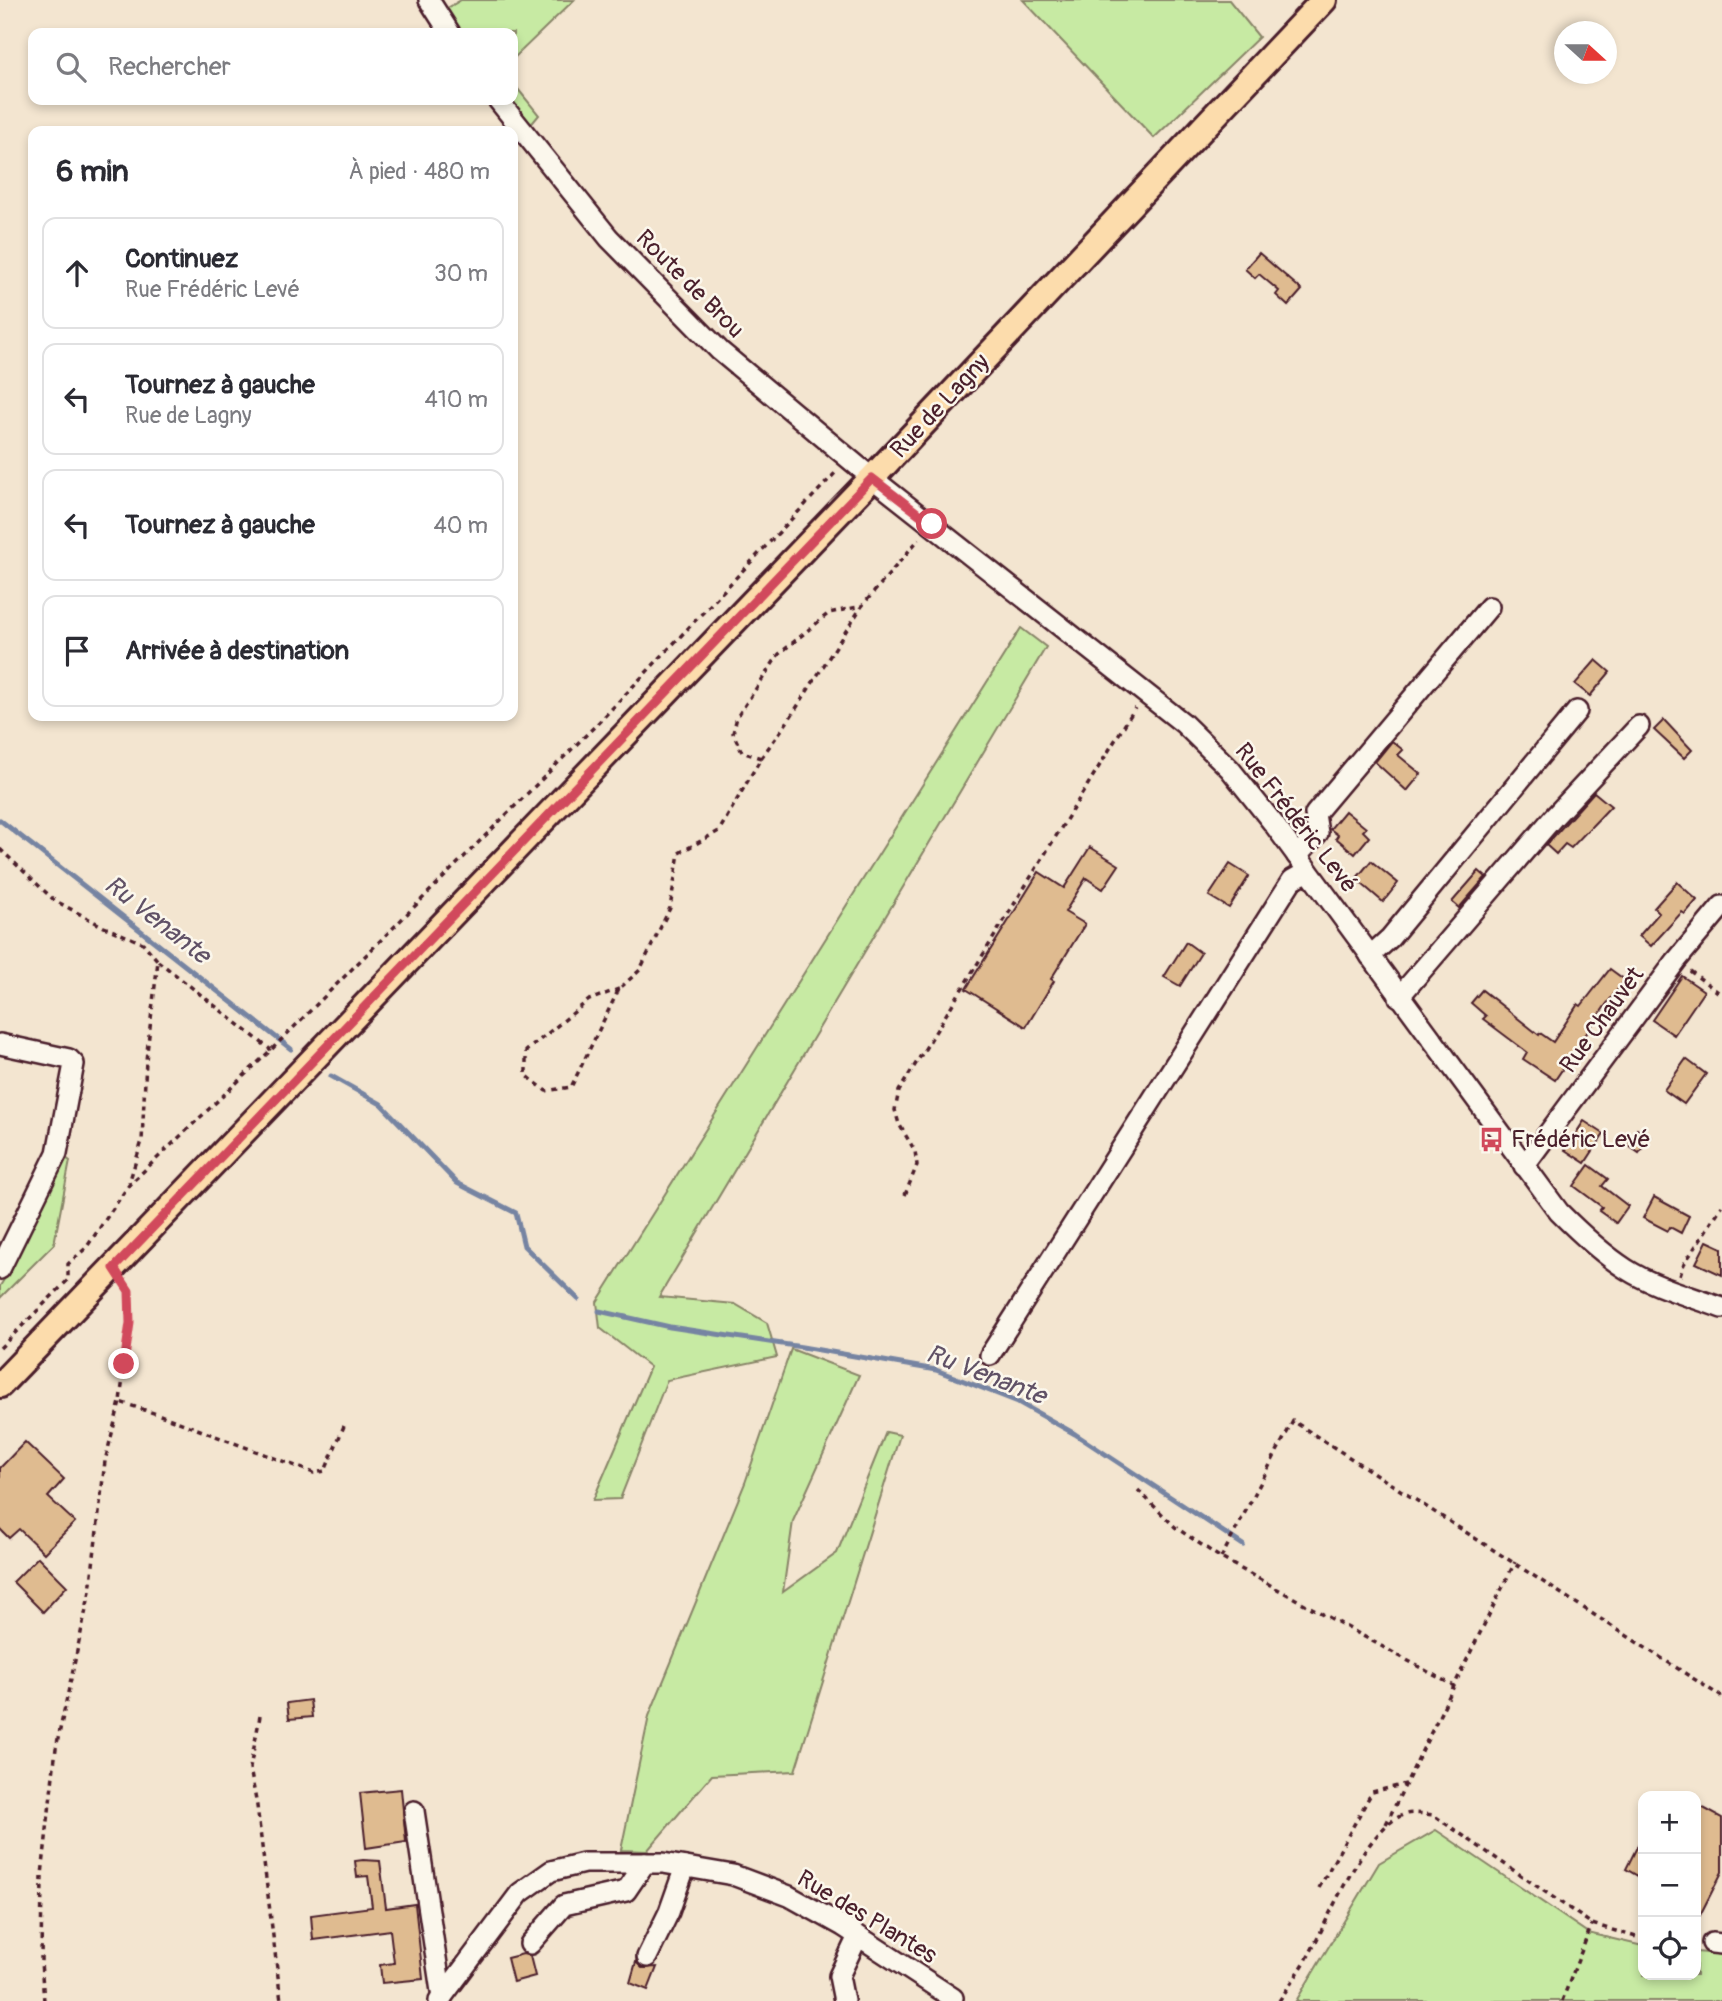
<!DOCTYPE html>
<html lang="fr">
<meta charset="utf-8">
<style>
:root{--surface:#fff;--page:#f7f7f7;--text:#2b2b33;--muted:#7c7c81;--line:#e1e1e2}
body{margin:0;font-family:Pangolin,sans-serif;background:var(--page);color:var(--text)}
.controls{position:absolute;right:21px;bottom:21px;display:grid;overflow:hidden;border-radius:14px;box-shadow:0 4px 10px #0003}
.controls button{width:63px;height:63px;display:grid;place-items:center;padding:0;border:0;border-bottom:2px solid var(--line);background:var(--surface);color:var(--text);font:35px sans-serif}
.compass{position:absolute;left:1554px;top:21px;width:63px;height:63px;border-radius:50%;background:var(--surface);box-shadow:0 4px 10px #0003;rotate:111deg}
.stop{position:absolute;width:21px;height:21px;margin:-16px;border:5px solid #d1495b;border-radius:50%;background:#fff}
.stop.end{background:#d1495b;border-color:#fff;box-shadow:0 2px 7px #0008}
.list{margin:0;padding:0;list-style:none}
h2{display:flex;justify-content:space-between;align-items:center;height:91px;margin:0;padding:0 28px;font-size:30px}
h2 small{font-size:23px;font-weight:400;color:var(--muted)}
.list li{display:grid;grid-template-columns:46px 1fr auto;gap:21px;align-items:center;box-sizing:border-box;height:112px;margin:0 14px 14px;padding:0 14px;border:2px solid var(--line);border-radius:14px}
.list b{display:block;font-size:26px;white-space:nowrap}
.list p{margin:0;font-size:23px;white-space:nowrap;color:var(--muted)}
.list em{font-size:23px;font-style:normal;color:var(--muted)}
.icon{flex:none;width:38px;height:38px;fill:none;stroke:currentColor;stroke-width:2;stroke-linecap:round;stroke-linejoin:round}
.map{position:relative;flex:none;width:1722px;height:2001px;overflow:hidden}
.search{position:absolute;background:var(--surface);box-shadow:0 4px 10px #0003;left:28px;top:28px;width:490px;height:77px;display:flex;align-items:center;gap:18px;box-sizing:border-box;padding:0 24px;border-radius:14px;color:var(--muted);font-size:26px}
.panel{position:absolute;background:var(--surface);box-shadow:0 4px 10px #0003;left:28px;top:126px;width:490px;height:595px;border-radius:14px}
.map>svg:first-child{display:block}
</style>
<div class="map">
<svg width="1722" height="2001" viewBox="0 0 1722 2001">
<rect width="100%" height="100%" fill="#f3e5d0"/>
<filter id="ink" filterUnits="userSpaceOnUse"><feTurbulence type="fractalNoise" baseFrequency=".0143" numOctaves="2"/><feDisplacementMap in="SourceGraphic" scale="14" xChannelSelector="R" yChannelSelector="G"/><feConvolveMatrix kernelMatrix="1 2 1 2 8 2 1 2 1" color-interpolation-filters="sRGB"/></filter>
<g filter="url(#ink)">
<g fill="#c7eaa3" stroke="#888467" stroke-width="2">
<path d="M461 0H574L513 59V33H457L446 9Z"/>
<path d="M1023 0H1229L1259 37 1154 138Z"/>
<path d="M513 83 539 115 529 127 495 100H513Z"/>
<path d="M1021 628 1046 647 659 1297 735 1304 767 1323 777 1357 667 1380 620 1499 593 1500 650 1367 600 1328 597 1302Z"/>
<path d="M66 1158 70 1161 54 1244 0 1298V1286L16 1260Z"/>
<path d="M791 1349 859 1375 793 1521 783 1592 837 1553 886 1432 900 1435 795 1771 712 1775 647 1851 621 1850 649 1716 745 1483Z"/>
<path d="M1436 1830 1588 1933 1643 1946V1975H1696V1952L1722 1954V2001H1296L1379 1863Z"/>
</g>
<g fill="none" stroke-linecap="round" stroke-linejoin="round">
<g stroke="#7684a2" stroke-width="5">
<path d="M0 820 291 1049"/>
<path d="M331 1076 381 1104 457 1183 516 1213 524 1246 578 1299"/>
<path d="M599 1311 670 1327 802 1347 936 1370 1018 1402 1075 1434 1243 1545"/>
</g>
</g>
<g fill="#dfbb90" stroke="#4a1f2b" stroke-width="2">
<path d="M1259 253 1302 290 1288 306 1276 295 1279 291 1259 274 1255 278 1245 269Z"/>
<path d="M1596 660 1610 672 1590 696 1575 684Z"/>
<path d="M1664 720 1692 750 1684 758 1654 730Z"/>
<path d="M1392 741 1403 750 1398 755 1421 774 1407 791 1375 762Z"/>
<path d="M1594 792 1611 806 1571 848 1565 844 1556 854 1546 845Z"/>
<path d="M1345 811 1366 828 1363 831 1369 837 1355 854 1336 838 1338 835 1330 829Z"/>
<path d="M1090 847 1119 865 1103 889 1086 878 1065 912 1085 924 1051 979 1054 981 1026 1027 966 989 1039 872 1064 888Z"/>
<path d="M1371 861 1398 883 1383 902 1356 879Z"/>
<path d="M1230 864 1249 876 1229 908 1209 896Z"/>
<path d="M1479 871 1486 877 1459 908 1452 902Z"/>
<path d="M1677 882 1697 900 1685 914 1682 912 1651 946 1639 936 1659 913 1654 908Z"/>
<path d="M1186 942 1201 953 1180 986 1164 977Z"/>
<path d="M1610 969 1625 980 1605 1006 1555 1080 1523 1059 1527 1052 1483 1019 1486 1016 1471 1003 1482 990 1539 1035 1540 1033 1553 1042 1578 1004 1581 1006Z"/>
<path d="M1682 976 1704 991 1674 1035 1652 1020Z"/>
<path d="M1686 1059 1706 1074 1684 1104 1664 1090Z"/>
<path d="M1584 1121 1604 1134 1585 1163 1565 1150Z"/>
<path d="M1637 1129 1650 1137 1639 1153 1626 1144Z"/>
<path d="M1589 1165 1608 1179 1602 1186 1628 1206 1616 1223 1599 1211 1602 1207 1574 1186Z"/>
<path d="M1654 1197 1689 1216 1681 1233 1670 1227 1668 1231 1643 1218Z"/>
<path d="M1707 1241 1722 1248V1275L1696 1263Z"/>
<path d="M25 1442 64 1479 48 1497 75 1522 44 1553 19 1529 9 1538 0 1529V1468Z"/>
<path d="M38 1557 67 1586 43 1612 13 1582Z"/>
<path d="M310 1700 312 1717 289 1719 287 1703Z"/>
<path d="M401 1789 406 1842 366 1848 360 1793Z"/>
<path d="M1696 1804 1722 1818V1872L1696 1923Z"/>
<path d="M1643 1835V1879L1626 1869Z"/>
<path d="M363 1860 380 1861 386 1908 415 1904 423 1979 382 1983 380 1965 394 1963 390 1930 313 1940 311 1915 372 1907 368 1876 357 1877 355 1861Z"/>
<path d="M523 1954 530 1956 535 1976 513 1982 507 1958Z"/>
<path d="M636 1962 642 1968 657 1967 648 1990 630 1983Z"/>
</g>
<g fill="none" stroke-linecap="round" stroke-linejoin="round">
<defs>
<g id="minor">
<path d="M429 0 450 33"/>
<path d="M498 100 609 238 720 351 872 478 1183 723 1230 769 1273 823 1559 1212C1580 1233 1601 1253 1626 1269 1654 1287 1690 1296 1722 1308"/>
<path d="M1297 856 1318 833 1315 814 1489 607"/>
<path d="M1370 956 1390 938 1577 711"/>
<path d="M1399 997 1553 818 1639 726"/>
<path d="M0 1044 69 1059 74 1064 57 1153 0 1269"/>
<path d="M1524 1166 1676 961 1722 906"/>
<path d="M990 1355 1292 880 1308 871"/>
<path d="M414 1811 442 1998"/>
<path d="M1712 1943 1722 1944"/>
<path d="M530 1944 564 1905 626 1891 645 1863"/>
<path d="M647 1957 669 1912 685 1867"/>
<path d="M439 2001 520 1893 551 1871 584 1863H663L733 1875 789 1896 843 1926 953 1998"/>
<path d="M844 2001 839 1976 858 1936"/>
</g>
<path id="major" d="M0 1385 872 478 1324 0"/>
</defs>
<use href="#minor" stroke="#4a1f2b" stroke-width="24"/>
<use href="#major" stroke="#4a1f2b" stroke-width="30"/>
<g stroke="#4a1f2b" stroke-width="3.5" stroke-dasharray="5 5" stroke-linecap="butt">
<path d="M761 758 742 752 733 733 737 717 779 654 829 613 862 606"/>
<path d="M0 849 54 900 104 927 143 943 158 961 146 1060 142 1141 129 1183"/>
<path d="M158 961 271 1050"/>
<path d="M1690 971 1722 995"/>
<path d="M619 989 589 1000 526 1051V1075L546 1091 571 1087 619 989 640 970 670 908 679 853 719 831 761 758 788 721 862 606 919 539"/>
<path d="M905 1195 917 1165 915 1151 899 1124 895 1110 899 1091 1135 708"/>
<path d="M1680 1276 1684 1264 1722 1206"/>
<path d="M125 1285C137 1304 122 1378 120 1402L160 1415 314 1473 325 1471 344 1426"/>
<path d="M0 1348 68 1280V1264L86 1248 129 1185 271 1050 603 718 838 470"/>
<path d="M1138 1490 1175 1527 1221 1558 1454 1686"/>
<path d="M1221 1558 1293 1421 1722 1697"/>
<path d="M260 1716 250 1768 257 1806 281 2001"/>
<path d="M1386 1824 1515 1562"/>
<path d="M1319 1888 1372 1792 1406 1784"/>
<path d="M44 2001 41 1962 42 1875 56 1748 90 1591 105 1461 120 1402"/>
<path d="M1279 2001C1289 1986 1300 1971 1309 1955 1328 1920 1366 1825 1406 1814 1413 1812 1425 1814 1433 1815L1592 1924 1643 1939"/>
<path d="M1562 2001 1592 1924"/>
</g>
<use href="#minor" stroke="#fbf7ec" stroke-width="19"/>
<use href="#major" stroke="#fcdcac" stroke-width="24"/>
</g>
</g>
<g fill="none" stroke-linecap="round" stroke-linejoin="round" filter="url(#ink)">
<path stroke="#d1495b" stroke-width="9" d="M124 1364 130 1323 129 1291 114 1268 872 478 932 524"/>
</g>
<defs>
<symbol id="bus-bare" viewBox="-9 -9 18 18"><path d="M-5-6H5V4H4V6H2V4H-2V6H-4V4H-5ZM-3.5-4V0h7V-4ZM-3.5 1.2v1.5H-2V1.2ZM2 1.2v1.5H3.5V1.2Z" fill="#d1495b" stroke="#fbf7ec" stroke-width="2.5" paint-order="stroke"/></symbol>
</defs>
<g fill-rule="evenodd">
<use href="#bus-bare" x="1474" y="1122" width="35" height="35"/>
</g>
<g text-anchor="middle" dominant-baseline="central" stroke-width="5" stroke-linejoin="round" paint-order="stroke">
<g font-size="24" fill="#4a1f2b" stroke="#fbf7ec">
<text transform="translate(690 284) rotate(45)">Route de Brou</text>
<text transform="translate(940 406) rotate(-47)">Rue de Lagny</text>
<text transform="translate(1296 818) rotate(52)">Rue Frédéric Levé</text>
<text transform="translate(1602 1020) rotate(-54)">Rue Chauvet</text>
<text transform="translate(867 1917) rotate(31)">Rue des Plantes</text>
</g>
<g font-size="24" fill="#4a1f2b" stroke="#fbf7ec" text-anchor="start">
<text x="1511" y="1139">Frédéric Levé</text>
</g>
<g font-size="26" font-style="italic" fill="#605166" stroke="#fbf7ec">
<text transform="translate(157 920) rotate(38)">Ru Venante</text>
<text transform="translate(986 1375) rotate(21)">Ru Venante</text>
</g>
</g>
</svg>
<div class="controls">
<button>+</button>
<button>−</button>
<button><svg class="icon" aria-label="locate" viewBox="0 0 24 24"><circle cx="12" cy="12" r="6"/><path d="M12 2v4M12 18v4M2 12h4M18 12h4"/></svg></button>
</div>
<svg class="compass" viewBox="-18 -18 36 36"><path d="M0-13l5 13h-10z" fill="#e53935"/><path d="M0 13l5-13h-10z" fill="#7c7c81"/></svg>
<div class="stop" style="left:932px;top:524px"></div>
<div class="stop end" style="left:124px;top:1364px"></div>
<div class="search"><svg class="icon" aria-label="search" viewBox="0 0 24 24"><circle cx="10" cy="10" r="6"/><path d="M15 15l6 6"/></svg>Rechercher</div>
<section class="panel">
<h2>6 min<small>À pied · 480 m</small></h2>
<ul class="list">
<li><svg class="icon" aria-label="ahead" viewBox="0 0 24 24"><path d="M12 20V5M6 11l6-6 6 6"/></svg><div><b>Continuez</b><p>Rue Frédéric Levé</p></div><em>30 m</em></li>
<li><svg class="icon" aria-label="left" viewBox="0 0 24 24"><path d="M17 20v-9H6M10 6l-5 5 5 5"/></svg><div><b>Tournez à gauche</b><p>Rue de Lagny</p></div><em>410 m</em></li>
<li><svg class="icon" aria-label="left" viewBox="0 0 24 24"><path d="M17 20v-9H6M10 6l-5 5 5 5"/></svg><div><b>Tournez à gauche</b></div><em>40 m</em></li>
<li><svg class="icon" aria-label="arrive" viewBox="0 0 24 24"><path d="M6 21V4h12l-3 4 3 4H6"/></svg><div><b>Arrivée à destination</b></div></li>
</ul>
</section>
</div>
